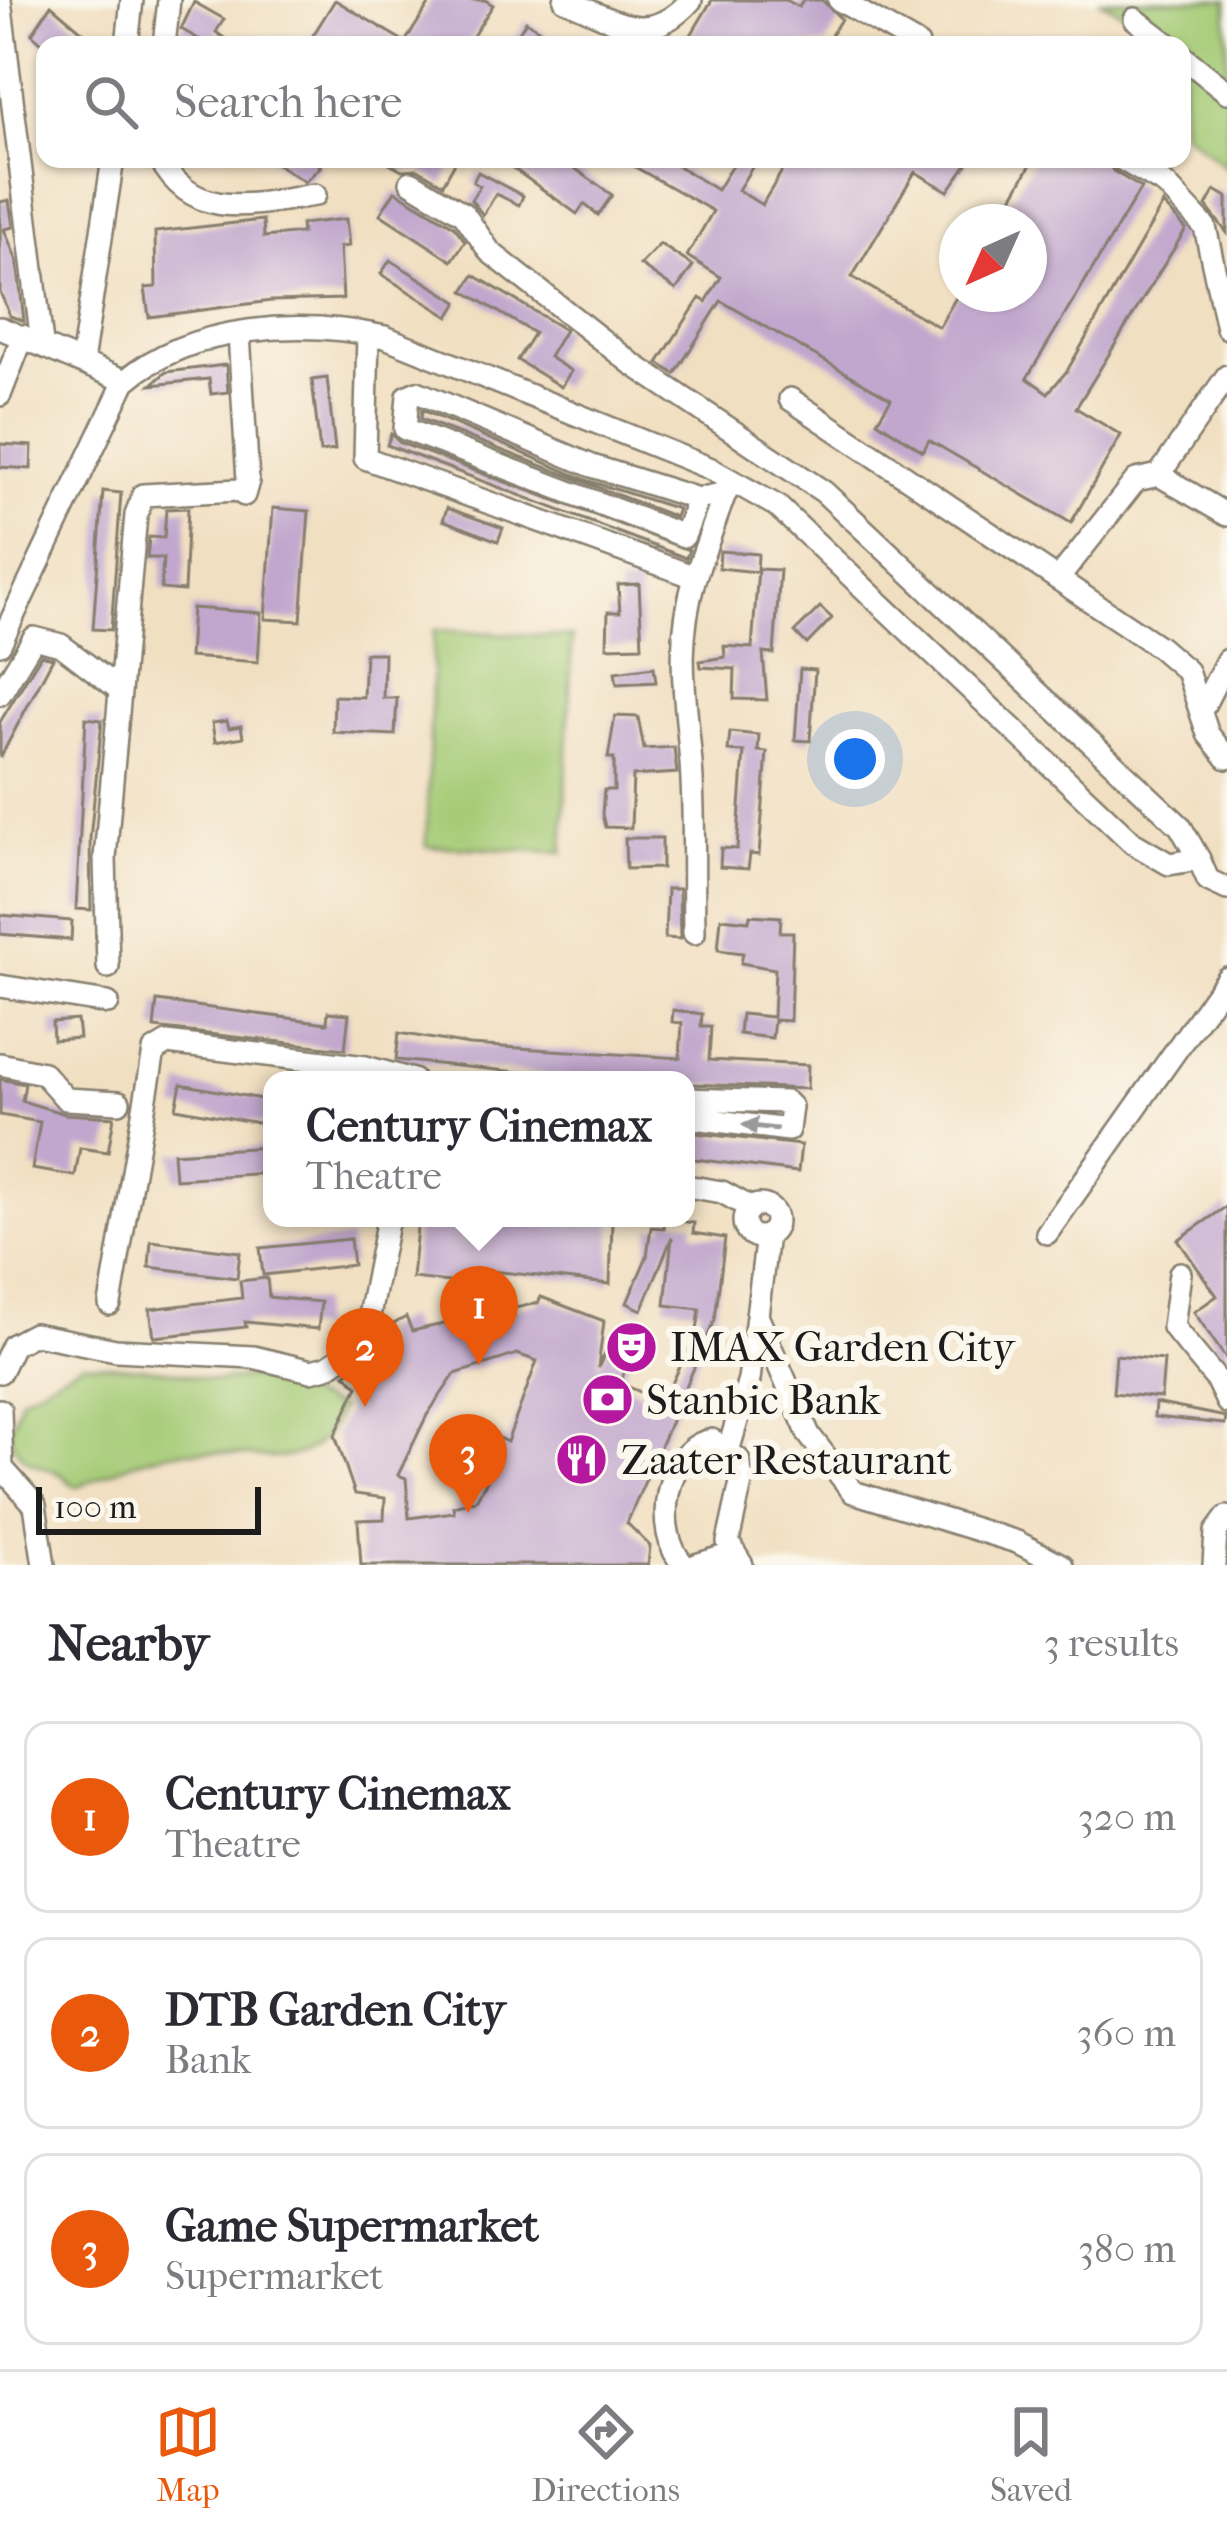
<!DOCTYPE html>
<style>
:root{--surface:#fff;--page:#f7f7f7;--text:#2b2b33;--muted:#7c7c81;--line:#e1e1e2;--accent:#ea580c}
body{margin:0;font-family:"IM FELL French Canon",serif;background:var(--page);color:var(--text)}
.compass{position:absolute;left:939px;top:204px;width:108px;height:108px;border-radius:50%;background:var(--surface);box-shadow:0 3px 9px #0004;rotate:225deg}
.scale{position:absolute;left:36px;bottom:30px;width:225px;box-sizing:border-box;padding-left:12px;border:6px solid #1c1c1c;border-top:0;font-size:33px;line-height:42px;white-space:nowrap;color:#1c1c1c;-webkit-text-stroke:9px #fbf7ec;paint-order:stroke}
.you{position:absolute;left:855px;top:759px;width:42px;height:42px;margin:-30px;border:9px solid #fff;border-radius:50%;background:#1a73e8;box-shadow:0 0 0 18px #1a73e833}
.badge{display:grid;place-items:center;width:78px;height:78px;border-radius:50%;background:var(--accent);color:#fff;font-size:39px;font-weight:700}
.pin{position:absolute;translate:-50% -99px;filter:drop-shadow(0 3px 6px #0008)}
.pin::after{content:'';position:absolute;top:63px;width:42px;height:36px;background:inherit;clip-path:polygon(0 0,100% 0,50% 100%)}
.popup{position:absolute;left:263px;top:1071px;width:432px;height:156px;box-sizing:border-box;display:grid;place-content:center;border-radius:24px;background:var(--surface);filter:drop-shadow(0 3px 9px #0005);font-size:39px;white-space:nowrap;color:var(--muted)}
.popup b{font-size:45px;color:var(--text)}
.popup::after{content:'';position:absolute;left:50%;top:100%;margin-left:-24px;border:24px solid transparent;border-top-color:var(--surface)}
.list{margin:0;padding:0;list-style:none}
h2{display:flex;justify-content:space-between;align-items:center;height:156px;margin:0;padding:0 48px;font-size:51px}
h2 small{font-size:39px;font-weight:400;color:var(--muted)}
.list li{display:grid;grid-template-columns:78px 1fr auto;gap:36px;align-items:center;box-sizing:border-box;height:192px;margin:0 24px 24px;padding:0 24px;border:3px solid var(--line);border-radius:24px}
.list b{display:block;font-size:45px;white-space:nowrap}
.list p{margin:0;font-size:39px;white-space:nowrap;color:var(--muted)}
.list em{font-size:39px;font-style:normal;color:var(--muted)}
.icon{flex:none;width:66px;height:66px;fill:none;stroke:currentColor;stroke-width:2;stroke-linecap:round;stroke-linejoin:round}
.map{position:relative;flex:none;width:1227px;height:1565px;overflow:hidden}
.search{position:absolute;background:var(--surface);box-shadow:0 3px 9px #0004;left:36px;right:36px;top:36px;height:132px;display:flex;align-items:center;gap:30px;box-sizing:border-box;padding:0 42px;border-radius:24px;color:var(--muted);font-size:45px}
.sheet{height:804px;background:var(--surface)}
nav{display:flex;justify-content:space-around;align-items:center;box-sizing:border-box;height:168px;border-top:3px solid var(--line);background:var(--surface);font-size:33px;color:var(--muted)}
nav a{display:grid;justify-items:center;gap:6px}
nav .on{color:var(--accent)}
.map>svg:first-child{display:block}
</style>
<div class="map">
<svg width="1227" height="1565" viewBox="0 0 1227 1565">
<rect width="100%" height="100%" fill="#fbf7ec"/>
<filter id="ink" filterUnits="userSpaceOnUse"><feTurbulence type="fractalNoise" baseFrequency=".00833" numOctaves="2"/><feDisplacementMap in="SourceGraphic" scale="24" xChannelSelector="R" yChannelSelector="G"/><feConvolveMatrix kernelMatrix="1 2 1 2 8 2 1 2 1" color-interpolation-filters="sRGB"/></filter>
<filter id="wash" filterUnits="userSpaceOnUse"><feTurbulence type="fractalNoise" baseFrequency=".004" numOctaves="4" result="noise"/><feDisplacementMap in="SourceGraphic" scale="48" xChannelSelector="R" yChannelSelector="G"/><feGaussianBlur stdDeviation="2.7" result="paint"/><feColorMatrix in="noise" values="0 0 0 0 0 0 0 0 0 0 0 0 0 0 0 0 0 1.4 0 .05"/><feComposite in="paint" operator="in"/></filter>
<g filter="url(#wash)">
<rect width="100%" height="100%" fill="#f1dfc1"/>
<g fill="#a4ca75" stroke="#607348" stroke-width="3">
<path d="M1099 0H1227V168L1182 130V45Z"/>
<path d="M434 630 572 637 563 852 426 846Z"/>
<path d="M83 1363 167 1370 214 1381 258 1377 340 1408C311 1490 242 1444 177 1452 142 1456 111 1472 79 1487 67 1484 67 1475 54 1471 29 1463 21 1461 9 1435L21 1397Z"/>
</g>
<g id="blocks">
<g fill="#c1a7cd" fill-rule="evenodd">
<path d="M335 0 405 42 432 0H485L493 5 467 45H307Z"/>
<path d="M712 0H786L799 7 803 0H822L841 19 825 45H685Z"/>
<path d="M194 2 224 19 216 32 234 45H199L202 41 181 29Z"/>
<path d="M51 5 83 32 72 45 48 40 44 45 32 34Z"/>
<path d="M526 21 547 35 541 45H511Z"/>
<path d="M269 159H309L321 166 305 182Z"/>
<path d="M382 159H457L443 184 418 169 402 170Z"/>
<path d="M500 159H562L612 195 598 215 584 204 577 214Z"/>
<path d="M621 159H667L717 190 736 159H757L738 190 762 205 789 159H960L967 164 948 191 915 172 852 277 939 327 958 294H1029V222H998L1034 159H1106L1113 171 1141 188 1027 378 1048 393 1067 371 1163 204 1186 229 1076 408 1121 435 1071 523 929 440 923 451 877 421 891 399 721 301 675 374 658 363 700 298 706 302 721 277 687 256 713 211Z"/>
<path d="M478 172 523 196 519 205 496 194 483 215 471 200 480 186 473 182Z"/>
<path d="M1215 190 1227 197V233L1206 206Z"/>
<path d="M395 191 454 226 465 241 452 261 380 214Z"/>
<path d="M9 200 13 227 4 229 17 261 24 321 10 316 0 292V202Z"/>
<path d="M346 219 349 246 340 247 343 299 271 301 149 317 145 288 156 287 155 232 263 220 264 237 302 233 301 224Z"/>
<path d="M660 244 693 266 676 290 640 265Z"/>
<path d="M390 260 458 302 449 317 381 274Z"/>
<path d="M474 275 565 330 549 357 571 371 561 387 517 360 534 333 464 291Z"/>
<path d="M226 365 228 392 211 394 209 379 151 385 166 372Z"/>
<path d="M327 378 335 450 320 452 312 380Z"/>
<path d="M422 410 586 480 678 509 675 517 421 419Z"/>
<path d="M391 434 400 443 689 550 686 558 387 445Z"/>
<path d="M0 444 32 446 31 469 0 467Z"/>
<path d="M103 491 121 493 111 630 93 629Z"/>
<path d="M188 508 184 591 161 589 163 558H147L149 537 164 538 166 509Z"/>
<path d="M273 508 309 511 301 621 265 619Z"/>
<path d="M447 508 503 528 498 541 443 520Z"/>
<path d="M720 551 758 554 757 572 719 568Z"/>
<path d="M758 569 780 570 774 654 763 653 767 700 734 699 735 669 701 667 700 661 725 657 724 646 752 648Z"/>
<path d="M639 584 642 646 607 647 608 612H620L618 585Z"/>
<path d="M820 607 832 618 807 644 795 632Z"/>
<path d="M192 608 261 613 258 662 189 657Z"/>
<path d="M365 653H384L383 698H397L395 735 333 732 334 696 363 697Z"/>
<path d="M41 655 53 658 0 758V722Z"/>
<path d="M654 667 656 682 617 684 615 672Z"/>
<path d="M800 669 815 670 810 741 795 740Z"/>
<path d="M615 716 638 717 644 749 674 747 677 773 633 776 631 828 605 827 602 814 604 790H614V758H608Z"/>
<path d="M86 718 102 720 90 839 91 910 76 909Z"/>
<path d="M227 721 229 728 241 726 243 737 215 742 212 723Z"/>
<path d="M730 732 759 735 758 751 767 752 759 855 750 854 748 869 720 867 721 848 737 849 744 752 728 751Z"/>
<path d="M625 838H662V868L626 869Z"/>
<path d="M667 889H679L680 939 665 938Z"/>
<path d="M0 915 72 921 71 940 0 934Z"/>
<path d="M750 915 781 917 780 932H793L790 1021 774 1020 772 1038 739 1034 741 1014 773 1017 775 969 741 963 743 953 718 950 721 918 749 921Z"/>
<path d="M157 1001 327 1023 328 1012 349 1014 345 1049 154 1028Z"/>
<path d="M673 1010 702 1014 701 1026H711L709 1060 808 1065 807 1089 601 1080 396 1060 399 1033 469 1045 680 1058 682 1023 672 1022Z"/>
<path d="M77 1020 79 1038 53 1040 52 1022Z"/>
<path d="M0 1079 25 1084 22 1101 65 1114 114 1117 108 1152 80 1148 75 1176 32 1169 40 1122 0 1115Z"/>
<path d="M181 1084 272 1101 269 1125 176 1108Z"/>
<path d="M686 1132 801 1145 798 1172 686 1158Z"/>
<path d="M267 1147 269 1173 175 1179 173 1153Z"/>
<path d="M1227 1206V1360L1194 1312 1217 1296 1178 1240Z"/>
<path d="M418 1218 612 1222 610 1284 474 1269 505 1288 412 1278Z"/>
<path d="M665 1219 694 1223 693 1233 725 1238 715 1319 627 1523 650 1546 648 1565H361L358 1520 384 1519 385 1498 355 1494 335 1435 358 1386 345 1374 385 1349 381 1331 406 1317 412 1331 538 1303 541 1297 604 1321 598 1368 616 1330 638 1339 620 1383 663 1402 688 1350 694 1352 700 1309 665 1305 672 1237 642 1310 627 1303 647 1256 651 1227 664 1228ZM517 1354 537 1361 507 1442 470 1424 454 1458 489 1477 476 1500 453 1506 454 1512 409 1518 406 1478 398 1475 427 1415 455 1374Z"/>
<path d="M350 1239 353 1265 263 1275 260 1248Z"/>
<path d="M151 1241 240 1252 237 1278 149 1267Z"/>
<path d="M267 1278 269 1297 321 1302 318 1329 245 1322 246 1327 154 1337 150 1309 242 1298 240 1281Z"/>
<path d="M1116 1355 1164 1360 1161 1398 1113 1393Z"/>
<path d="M1155 1403 1226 1417 1225 1424 1154 1417Z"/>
</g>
</g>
</g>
<g filter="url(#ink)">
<use href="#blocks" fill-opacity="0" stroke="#867e6e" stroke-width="3"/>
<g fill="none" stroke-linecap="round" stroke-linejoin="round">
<defs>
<g id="minor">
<path d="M0 0 42 343"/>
<path d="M565 0C615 20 648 49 691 0"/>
<path d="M839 0 918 45"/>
<path d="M1135 19 1169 45"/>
<path d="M127 45 132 0"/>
<path d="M164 45 169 0"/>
<path d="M1182 56 1227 92"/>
<path d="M160 159C194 223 255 204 315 195"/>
<path d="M1121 159 1166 185 1205 227 1227 328"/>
<path d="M411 182 464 214 490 252 631 363 824 492 1180 826 1199 859"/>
<path d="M0 328 125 381"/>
<path d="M368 334 365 458 695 577 728 485"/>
<path d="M82 362 113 159"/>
<path d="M0 395 23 336"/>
<path d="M790 399 1159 647 1187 671 1208 734 1227 758"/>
<path d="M1159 475 1227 376"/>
<path d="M698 499 592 466 417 392 408 396 405 429 684 536 698 499 726 493"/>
<path d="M1058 579 1136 480 1159 475 1227 515"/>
<path d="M0 644 125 381C192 324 301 319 385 337L709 468 777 506 1133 843 1169 864 1199 859 1208 880 1227 889"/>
<path d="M0 694 34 638 61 645 120 690"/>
<path d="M1201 711 1227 660"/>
<path d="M694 933C693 877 695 819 691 763 685 692 675 648 695 577"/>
<path d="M108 967 105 858 136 515 143 495 238 490 244 495 248 481 239 334"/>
<path d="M0 986 108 1003"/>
<path d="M0 1064 43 1073 66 1099 119 1102"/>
<path d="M686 1099 786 1102 791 1107 788 1130 686 1117"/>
<path d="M686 1186 722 1192 751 1208"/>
<circle cx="760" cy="1221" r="16"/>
<path d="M1047 1233 1227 978"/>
<path d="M1180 1273 1173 1327 1216 1379 1227 1402"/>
<path d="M110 1304 154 1051 167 1043 366 1067 413 1080"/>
<path d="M758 1318 809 1435 853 1492 1017 1542 1062 1565"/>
<path d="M0 1372 13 1345 34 1334 116 1350 253 1357 311 1371 327 1367 345 1355 367 1326 388 1218"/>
<path d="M0 1410 2 1468 35 1505 44 1565"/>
<path d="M729 1448 749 1380 767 1235"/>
<path d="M684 1565C652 1534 664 1448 712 1440L738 1459 742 1478 728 1542 742 1565"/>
<path d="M696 1565 732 1554"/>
<path d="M1214 1565 1216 1532 1227 1517"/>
</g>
</defs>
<use href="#minor" stroke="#867e6e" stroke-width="26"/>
<use href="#minor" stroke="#fff" stroke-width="21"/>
</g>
<defs><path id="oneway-solid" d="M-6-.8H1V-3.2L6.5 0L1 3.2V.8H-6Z" transform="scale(3)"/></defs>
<use fill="#999" href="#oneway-solid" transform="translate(760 1127) rotate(-173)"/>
</g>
<defs>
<symbol id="theatre-disc" viewBox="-11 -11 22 22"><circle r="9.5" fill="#b5179e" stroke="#fbf7ec"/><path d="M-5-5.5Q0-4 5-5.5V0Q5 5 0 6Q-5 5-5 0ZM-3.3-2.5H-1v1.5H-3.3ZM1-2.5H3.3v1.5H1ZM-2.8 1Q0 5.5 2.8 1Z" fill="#fff"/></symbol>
<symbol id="bank-disc" viewBox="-11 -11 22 22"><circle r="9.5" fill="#b5179e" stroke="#fbf7ec"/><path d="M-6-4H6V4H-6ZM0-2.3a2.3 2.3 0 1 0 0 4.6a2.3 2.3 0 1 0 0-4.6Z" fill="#fff"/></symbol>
<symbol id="restaurant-disc" viewBox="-11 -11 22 22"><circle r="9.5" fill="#b5179e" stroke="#fbf7ec"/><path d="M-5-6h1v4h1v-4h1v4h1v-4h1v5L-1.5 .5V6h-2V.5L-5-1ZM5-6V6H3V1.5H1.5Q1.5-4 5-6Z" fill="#fff"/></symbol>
</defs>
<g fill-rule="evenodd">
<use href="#theatre-disc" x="602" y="1318" width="59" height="59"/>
<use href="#bank-disc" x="578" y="1370" width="59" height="59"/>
<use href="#restaurant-disc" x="552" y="1430" width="59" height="59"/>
</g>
<g text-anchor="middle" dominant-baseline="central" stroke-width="12" stroke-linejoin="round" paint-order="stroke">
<g font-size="42" fill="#1c1c1c" stroke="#fbf7ec" text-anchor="start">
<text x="670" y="1347">IMAX Garden City</text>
<text x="646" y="1400">Stanbic Bank</text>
<text x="621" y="1460">Zaater Restaurant</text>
</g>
</g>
</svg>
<svg class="compass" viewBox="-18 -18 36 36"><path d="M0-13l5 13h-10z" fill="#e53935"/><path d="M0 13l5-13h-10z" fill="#7c7c81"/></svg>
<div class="scale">100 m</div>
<div class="you"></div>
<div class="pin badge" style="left:479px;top:1365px">1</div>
<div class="popup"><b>Century Cinemax</b>Theatre</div>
<div class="pin badge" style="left:365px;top:1407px">2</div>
<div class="pin badge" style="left:468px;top:1513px">3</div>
<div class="search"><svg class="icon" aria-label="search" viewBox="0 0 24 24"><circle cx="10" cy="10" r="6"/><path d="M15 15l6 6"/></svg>Search here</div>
</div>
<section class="sheet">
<h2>Nearby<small>3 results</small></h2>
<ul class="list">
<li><span class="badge">1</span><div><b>Century Cinemax</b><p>Theatre</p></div><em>320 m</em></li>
<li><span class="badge">2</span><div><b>DTB Garden City</b><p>Bank</p></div><em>360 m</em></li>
<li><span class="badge">3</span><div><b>Game Supermarket</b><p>Supermarket</p></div><em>380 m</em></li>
</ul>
</section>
<nav>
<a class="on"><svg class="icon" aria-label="map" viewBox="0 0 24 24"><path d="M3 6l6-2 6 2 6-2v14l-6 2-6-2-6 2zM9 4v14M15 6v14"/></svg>Map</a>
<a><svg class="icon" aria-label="directions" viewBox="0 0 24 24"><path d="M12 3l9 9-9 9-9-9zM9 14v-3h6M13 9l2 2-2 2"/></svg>Directions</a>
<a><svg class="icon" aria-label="saved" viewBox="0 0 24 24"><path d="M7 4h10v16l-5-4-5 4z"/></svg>Saved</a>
</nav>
